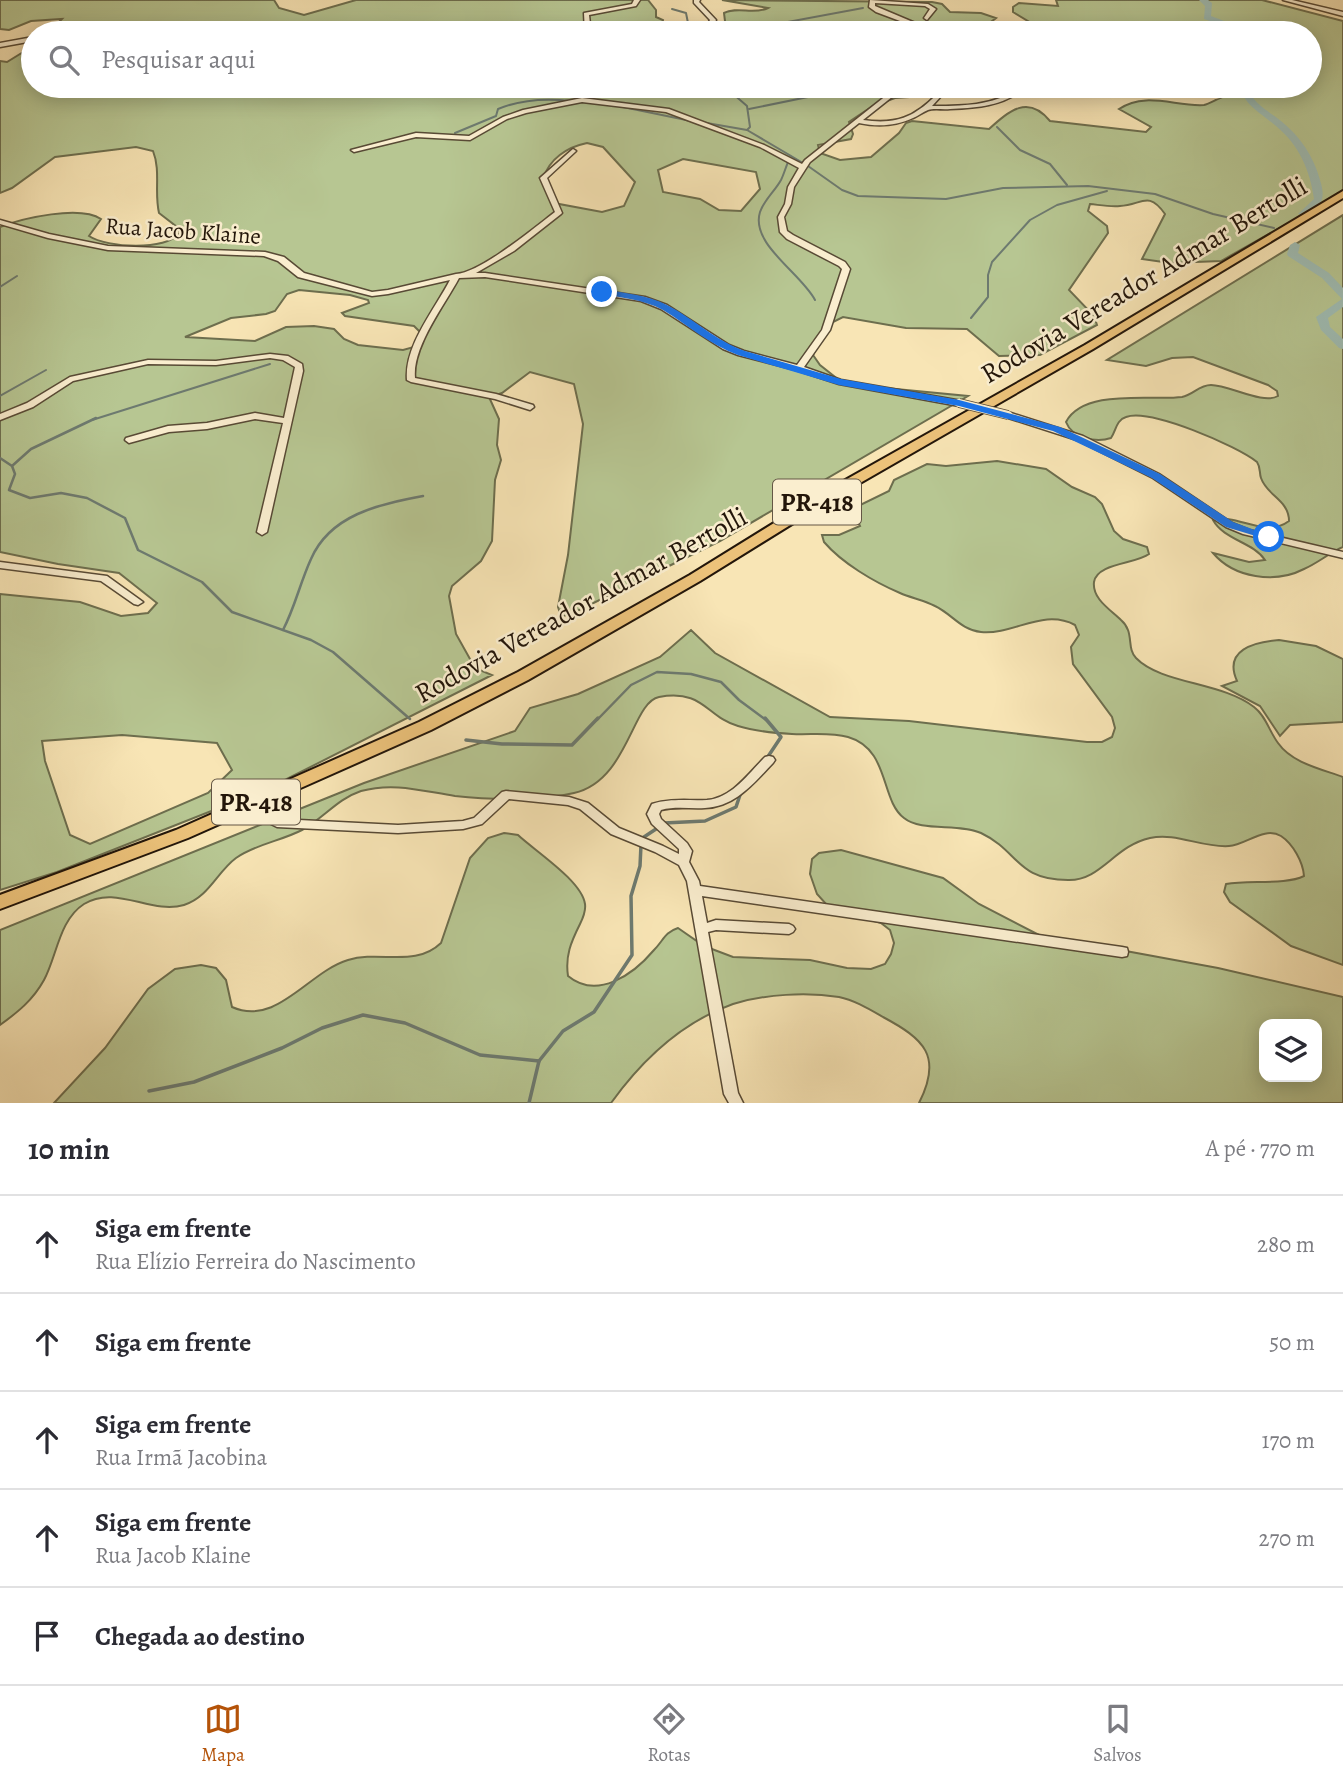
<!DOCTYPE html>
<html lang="pt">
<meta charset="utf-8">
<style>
:root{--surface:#fff;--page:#f7f7f7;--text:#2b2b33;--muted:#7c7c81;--line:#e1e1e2;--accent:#b45309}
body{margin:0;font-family:Alegreya,serif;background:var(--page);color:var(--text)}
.controls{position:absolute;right:21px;bottom:21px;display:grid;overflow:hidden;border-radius:14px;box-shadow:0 4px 18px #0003}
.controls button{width:63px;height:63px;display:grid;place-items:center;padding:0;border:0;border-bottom:2px solid var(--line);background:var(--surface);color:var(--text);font:35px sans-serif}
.stop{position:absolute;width:21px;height:21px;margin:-16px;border:5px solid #1a73e8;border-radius:50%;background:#fff}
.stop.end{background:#1a73e8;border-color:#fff;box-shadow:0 2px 7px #0008}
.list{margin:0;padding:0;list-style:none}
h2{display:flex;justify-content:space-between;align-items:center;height:91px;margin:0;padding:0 28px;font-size:30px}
h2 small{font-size:23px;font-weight:400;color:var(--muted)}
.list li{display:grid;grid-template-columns:46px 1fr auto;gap:21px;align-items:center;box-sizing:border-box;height:98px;padding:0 28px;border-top:2px solid var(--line)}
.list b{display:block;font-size:26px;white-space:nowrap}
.list p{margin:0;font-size:23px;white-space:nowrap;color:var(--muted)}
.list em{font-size:23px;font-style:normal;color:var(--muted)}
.icon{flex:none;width:38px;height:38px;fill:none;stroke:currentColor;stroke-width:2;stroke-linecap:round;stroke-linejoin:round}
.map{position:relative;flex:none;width:1343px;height:1103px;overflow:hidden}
.search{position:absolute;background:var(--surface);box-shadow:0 4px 18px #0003;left:21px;right:21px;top:21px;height:77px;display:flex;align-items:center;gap:18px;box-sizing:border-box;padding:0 24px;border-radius:38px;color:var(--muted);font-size:26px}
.sheet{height:581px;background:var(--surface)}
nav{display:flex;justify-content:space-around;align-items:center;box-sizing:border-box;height:98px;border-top:2px solid var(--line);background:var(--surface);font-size:19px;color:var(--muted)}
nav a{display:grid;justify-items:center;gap:4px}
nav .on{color:var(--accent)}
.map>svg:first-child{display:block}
</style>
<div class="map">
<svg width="1343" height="1103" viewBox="0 0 1343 1103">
<rect width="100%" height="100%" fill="#f8e5b5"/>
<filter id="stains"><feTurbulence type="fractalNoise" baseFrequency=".00286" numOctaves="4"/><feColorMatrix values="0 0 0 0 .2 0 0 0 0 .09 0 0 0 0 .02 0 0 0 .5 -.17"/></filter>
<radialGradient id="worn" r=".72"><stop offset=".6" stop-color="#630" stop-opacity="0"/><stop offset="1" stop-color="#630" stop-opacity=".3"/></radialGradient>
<g fill="#b7c692" stroke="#6d6e4e" stroke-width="2" fill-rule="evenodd">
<path d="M0 0H274L279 8 304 15 356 0H648L656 10V17L663 20 661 29 678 33H48L62 19 31 21 9 30 0 29Z"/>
<path d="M722 0 932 2 942 4 950 12 981 13 996 18 983 28 986 33H950L859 22 837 27V33H757L726 29 724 13C737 6 754 15 768 8Z"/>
<path d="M1056 0H1262L1343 21V192L1221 261 1170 263 1142 259 1165 214C1148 190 1142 205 1120 206 1110 207 1100 205 1090 204L1088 211 1107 226 1108 233 1069 290 1094 316 1097 325 1040 355 999 356 967 329 906 328 843 317 827 325 813 355 820 365 844 384 968 396 720 541 569 615 561 616 558 607 568 555 583 424 574 384 530 372 502 393 489 397 499 419 497 445 501 460 495 480 492 541 481 561 452 586 449 596 456 634 470 659 477 669 492 675 267 789 57 872 0 890V594L80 602 121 616 148 613 157 603 119 573 58 564 0 552V227C23 218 80 205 101 219L89 236C107 248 166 251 180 233L177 227 159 213C154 192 161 171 153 151L136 147 55 157 12 188 0 193V61L7 62 33 46V86H920L928 90 924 96 895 98 873 106 849 122 853 134 851 139 818 145 820 153 840 160 871 157 899 133 906 123 912 121 989 129C1009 111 1028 94 1050 121L1146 132 1151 127 1119 109C1146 91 1176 107 1204 105 1209 104 1215 100 1220 98L1174 86H1310V33H1028L1031 23 1013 12V7L1019 3 1058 6ZM587 143 603 147 635 182 624 206 602 212 554 203 543 179C549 159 567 147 587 143ZM683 159 756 172 760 189 741 211 719 210 700 199 663 192 658 170ZM299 290 350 295 368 300 369 303 342 313 345 316 414 326 421 333 414 347 403 350 358 345 344 339 334 329 314 326 286 327 255 341 185 337 231 318 266 314 275 311 287 294ZM122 735 217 743 232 770 208 793 90 844 70 835 45 761 42 741Z"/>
<path d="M1343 215V547C1329 553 1318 563 1304 569 1275 584 1234 578 1213 553L1249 562 1265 560C1253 542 1224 540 1213 520 1237 513 1265 539 1289 521 1289 500 1267 496 1261 478 1259 472 1261 468 1257 462 1237 446 1150 408 1126 417 1116 420 1116 431 1111 438 1096 443 1072 438 1066 422 1084 388 1152 401 1182 397 1193 395 1199 385 1211 385 1229 385 1263 405 1278 396L1277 391 1268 385 1193 357 1172 358 1146 366 1107 360Z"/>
<path d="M997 461 1046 469 1072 487 1095 497 1102 504 1114 531 1123 539 1147 547 1149 554C1136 564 1097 563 1094 582 1092 599 1111 610 1121 620 1135 632 1126 648 1136 658 1161 684 1222 682 1254 707 1266 716 1269 731 1278 743 1292 763 1321 769 1343 777V965L1291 946 1230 902 1224 892 1226 884C1249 880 1286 885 1304 876 1303 862 1293 844 1281 836 1264 826 1246 845 1229 846 1202 848 1176 832 1150 838 1114 846 1101 881 1068 880 1016 880 1019 851 981 833 959 823 921 832 904 818 880 800 890 749 848 737 830 732 811 735 792 734 775 733 754 731 738 726 706 717 704 689 659 697 632 702 628 781 574 793 541 801 489 800 455 796 422 791 394 782 361 791 337 799 323 819 302 830 281 841 256 844 236 858 217 872 209 897 184 905 151 915 116 884 84 904 59 920 57 956 44 980 33 1000 18 1012 0 1025V930L364 783 515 731 530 708 578 694 660 657 691 630 715 653 830 717 909 721 1087 742H1102L1112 737 1115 728 1112 717 1073 664 1071 647 1079 635 1075 625C1043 608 1014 635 981 632 961 630 952 614 935 606 924 600 911 598 900 593 874 582 842 563 824 542L822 535H839L860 526 852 509 889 491 894 480 927 464 946 466Z"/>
<path d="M1279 640 1316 646 1343 659V722L1290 725 1280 736 1260 706 1222 686 1237 681C1223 650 1254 642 1279 640Z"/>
<path d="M504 833 518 835C535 851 582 881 585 904 586 911 583 918 580 924 571 942 565 956 568 976 597 1000 633 975 654 950 663 941 665 932 678 928L704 946 733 957 810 960 847 968 871 969 885 964 891 954 894 943 890 930 881 923 842 912 826 904 817 894 810 874 812 859 819 853 841 850 943 878 979 904 1039 935 1218 968 1343 997V1103H919C943 1056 924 1039 883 1017 869 1009 854 1000 839 997 807 992 765 994 733 1004 682 1022 642 1060 611 1103H54L105 1048 148 989 175 969 201 965 216 968 226 980 232 1007C277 1027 308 972 348 960 380 950 415 968 441 943L470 858 488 838ZM1264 1024H1317V1077H1264Z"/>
</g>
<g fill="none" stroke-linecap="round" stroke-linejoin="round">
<g stroke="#6d7a70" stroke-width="2">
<path d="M672 9 686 13 688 23"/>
<path d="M697 31 761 27 863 8"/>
<path d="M724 86 747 106 750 127 747 130"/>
<path d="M623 107 691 121"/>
<path d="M749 109 808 97 889 92 952 94 1005 89"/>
<path d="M701 122 747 130 803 163"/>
<path d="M997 127 1020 150 1050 164 1067 185"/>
<path d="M455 133 496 116 498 109C522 99 545 98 571 101"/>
<path d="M789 160C786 166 784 174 781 180 775 191 764 200 760 212 750 244 801 273 815 300"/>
<path d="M808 166 842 190 858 196 946 199 1003 188 1088 186 1155 194 1213 214 1274 228"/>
<path d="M0 287 17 276"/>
<path d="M971 318 988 297V275L992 262 1030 220 1057 205 1107 191"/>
<path d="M0 396 46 370"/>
<path d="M92 420 270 364"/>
</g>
<g stroke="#6d7a70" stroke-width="2.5">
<path d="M0 458 12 466 15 474 9 490 30 498 61 493 87 498 125 518 138 550 202 582 232 612 311 640 333 652 410 719"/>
<path d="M12 466 31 449 96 418"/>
<path d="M283 630C295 607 300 583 311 559 330 515 379 504 423 496"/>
<path d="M597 720 631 685 657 672 691 674 721 682 739 700 766 720"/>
</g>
<g stroke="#6d7a70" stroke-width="3.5">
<path d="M765 718 781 737 767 758"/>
<path d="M466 740 502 744 572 745 598 718"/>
<path d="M664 823 705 821 736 807 741 792"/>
<path d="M641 839 659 827"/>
<path d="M149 1091 194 1082 282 1048 322 1028 363 1015 405 1023 480 1055 539 1061"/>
<path d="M529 1103 539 1061 563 1031 594 1012 632 955 631 896 640 866 641 845"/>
</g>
<g fill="#9fbdb4" fill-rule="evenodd">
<path d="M1199 0H1208L1212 3 1211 16 1256 33H1245L1204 19 1205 6Z"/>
<path d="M1239 86H1247C1253 104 1267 110 1281 121 1300 136 1314 157 1320 180 1326 199 1322 205 1307 216L1298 214 1314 199C1310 170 1299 145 1276 126 1261 113 1245 106 1239 86Z"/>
<path d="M1295 242 1300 245 1298 253 1329 273 1343 288V307L1328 318 1330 327 1343 339V349L1339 348 1321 330 1316 317 1342 299 1322 278 1288 256 1287 254 1290 245Z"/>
</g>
<defs>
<g id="minor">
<path d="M634 0H640L636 6 589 15 591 33H585L584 13 632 4Z"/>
<path d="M694 0H700L699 2 716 20 709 33H703L710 20 694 3Z"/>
<path d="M870 0 928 4 936 9 927 20 924 18 930 9 925 6 875 3V6L939 33H932L876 12 869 7Z"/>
<path d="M1283 0H1292L1343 12V16Z"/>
<path d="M33 37V41L0 47V43Z"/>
<path d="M895 86H901L897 93 863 120C896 125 915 117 937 94L918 86H926L944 93 932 106C960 106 994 106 1017 89L1015 86H1021L1023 89C1004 106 975 108 950 109 943 110 934 108 928 110 923 112 918 116 913 118 896 126 878 127 859 123L810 162 794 187 791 204 784 217 787 231 793 235 845 262 850 269 830 330 804 367 841 380 962 401 963 403 959 406 839 384 796 370 738 355 723 349 661 309 641 301 485 277 459 278C444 306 412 347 415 378L496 394 533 405 534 407 530 410 495 399 411 382 407 380C404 346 435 309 450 280L388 294 372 296 298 277 278 261 264 256 108 250 48 238 0 224V220L49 234 108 246 265 252 284 257 304 273 372 292 388 290 456 274C480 273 534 228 555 212L540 178 573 149 576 151 575 152 547 178 562 213 561 214 514 251 476 273H485L645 297 667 305 729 345 744 351 797 365 822 330 842 269 839 266 787 239 780 232 778 217 785 204 788 187 799 168 760 147 666 112 582 102 526 113 507 119 470 140 416 137 354 152 351 150 416 133 469 136 503 117 523 110 582 98 669 109 764 145 802 164 805 160 892 91Z"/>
<path d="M270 354 288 356 302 364 303 371 267 532 262 535 257 532 283 423 255 419 207 429 169 432 129 443 125 440 126 438 168 426 207 423 255 413 284 418 295 367 283 360 270 358 216 365 148 364 73 381 33 407 0 420V414L27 403 70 377 148 360 216 361Z"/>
<path d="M1008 412 1083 436 1159 474 1232 523 1249 530 1343 552V558L1243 534 1226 527 1153 478 1077 440 1005 417 1004 415Z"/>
<path d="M0 562 107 576 143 602 138 605 134 604 101 581 0 568Z"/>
<path d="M769 756 773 757 775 760 773 763C754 783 735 807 705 808 690 809 676 806 661 810L659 814 661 819 687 843 692 851 689 862 699 881 700 886 1122 947 1127 948 1128 952 1127 956 1122 957 702 896 707 923 716 920 789 924 793 926 795 929 793 932 789 934 716 930 708 932 738 1093 743 1103H729L724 1094 687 881 679 865 655 852 611 834 580 809 568 805 509 799 482 824 463 829 398 833 277 827 263 820 261 817 263 814 267 813 279 819 398 825 463 821 474 818 502 792 506 791 569 797 588 803 619 828 663 846 679 854V849L652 824 647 814 652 804C671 798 688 801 707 800 732 798 749 773 765 757Z"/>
</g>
<path id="highway" d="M1343 191V198L1093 349 834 498 700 581 528 680 431 730 188 838 0 909V895L176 830 419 722 518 672 690 575 824 492 1085 345Z"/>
</defs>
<use href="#minor" stroke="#584a35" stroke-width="3"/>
<use href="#highway" stroke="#23160a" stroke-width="4"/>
<use href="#minor" fill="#faeecf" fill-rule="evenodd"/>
<use href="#highway" fill="#ecc27a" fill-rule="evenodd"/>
<defs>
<path id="minor-bridge" d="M959 403 1008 415"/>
</defs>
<use href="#minor-bridge" stroke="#584a35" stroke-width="10" stroke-linecap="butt"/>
<use href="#minor-bridge" stroke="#faeecf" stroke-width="8"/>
</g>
<path fill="#1a73e8" d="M602 289C624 293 647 295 667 305 694 319 716 341 745 351L841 379 959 400 1060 427 1160 474 1233 522 1274 537 1269 540 1226 527 1152 478 1053 431 959 406 839 385 738 355C710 345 688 325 663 310 643 299 620 298 599 293L598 292Z"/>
<g text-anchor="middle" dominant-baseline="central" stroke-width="5" stroke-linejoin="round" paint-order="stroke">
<g font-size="23" fill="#23160a" stroke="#faeecf">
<text transform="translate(183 231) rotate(4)">Rua Jacob Klaine</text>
</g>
<g fill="#faeecf" stroke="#645745" stroke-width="2">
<rect x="773" y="479.5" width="88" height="45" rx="5"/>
<rect x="212" y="779.5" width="88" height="45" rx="5"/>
</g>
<g font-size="26" font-weight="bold" fill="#23160a">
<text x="817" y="502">PR-418</text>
<text x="256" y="802">PR-418</text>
</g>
<g font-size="28" fill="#23160a" stroke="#faeecf">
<text transform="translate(1144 280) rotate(-31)">Rodovia Vereador Admar Bertolli</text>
<text transform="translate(581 605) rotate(-29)">Rodovia Vereador Admar Bertolli</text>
</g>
</g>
<rect width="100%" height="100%" filter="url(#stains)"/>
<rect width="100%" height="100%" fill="url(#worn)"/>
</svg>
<div class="controls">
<button><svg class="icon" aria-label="layers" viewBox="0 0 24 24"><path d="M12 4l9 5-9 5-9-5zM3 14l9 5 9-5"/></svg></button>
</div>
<div class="stop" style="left:1269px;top:537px"></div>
<div class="stop end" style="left:602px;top:292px"></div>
<div class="search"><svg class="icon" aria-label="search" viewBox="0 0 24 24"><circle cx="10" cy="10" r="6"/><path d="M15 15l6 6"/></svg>Pesquisar aqui</div>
</div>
<section class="sheet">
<h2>10 min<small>A pé · 770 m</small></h2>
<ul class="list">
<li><svg class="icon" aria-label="ahead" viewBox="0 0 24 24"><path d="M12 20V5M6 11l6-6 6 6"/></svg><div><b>Siga em frente</b><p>Rua Elízio Ferreira do Nascimento</p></div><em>280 m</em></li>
<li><svg class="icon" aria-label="ahead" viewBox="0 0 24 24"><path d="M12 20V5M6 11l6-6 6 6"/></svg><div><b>Siga em frente</b></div><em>50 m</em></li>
<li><svg class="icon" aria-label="ahead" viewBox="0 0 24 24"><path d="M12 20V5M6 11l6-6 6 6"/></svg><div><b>Siga em frente</b><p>Rua Irmã Jacobina</p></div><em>170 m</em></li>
<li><svg class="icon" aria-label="ahead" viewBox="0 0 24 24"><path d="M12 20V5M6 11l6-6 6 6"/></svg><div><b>Siga em frente</b><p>Rua Jacob Klaine</p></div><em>270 m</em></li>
<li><svg class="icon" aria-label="arrive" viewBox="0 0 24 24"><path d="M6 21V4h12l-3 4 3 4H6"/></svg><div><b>Chegada ao destino</b></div></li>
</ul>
</section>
<nav>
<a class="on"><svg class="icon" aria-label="map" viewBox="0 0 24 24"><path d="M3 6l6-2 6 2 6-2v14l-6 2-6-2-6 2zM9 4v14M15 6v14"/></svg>Mapa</a>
<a><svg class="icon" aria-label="directions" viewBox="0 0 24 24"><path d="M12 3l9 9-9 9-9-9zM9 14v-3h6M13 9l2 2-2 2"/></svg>Rotas</a>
<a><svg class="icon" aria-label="saved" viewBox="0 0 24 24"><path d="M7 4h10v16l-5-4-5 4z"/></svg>Salvos</a>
</nav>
